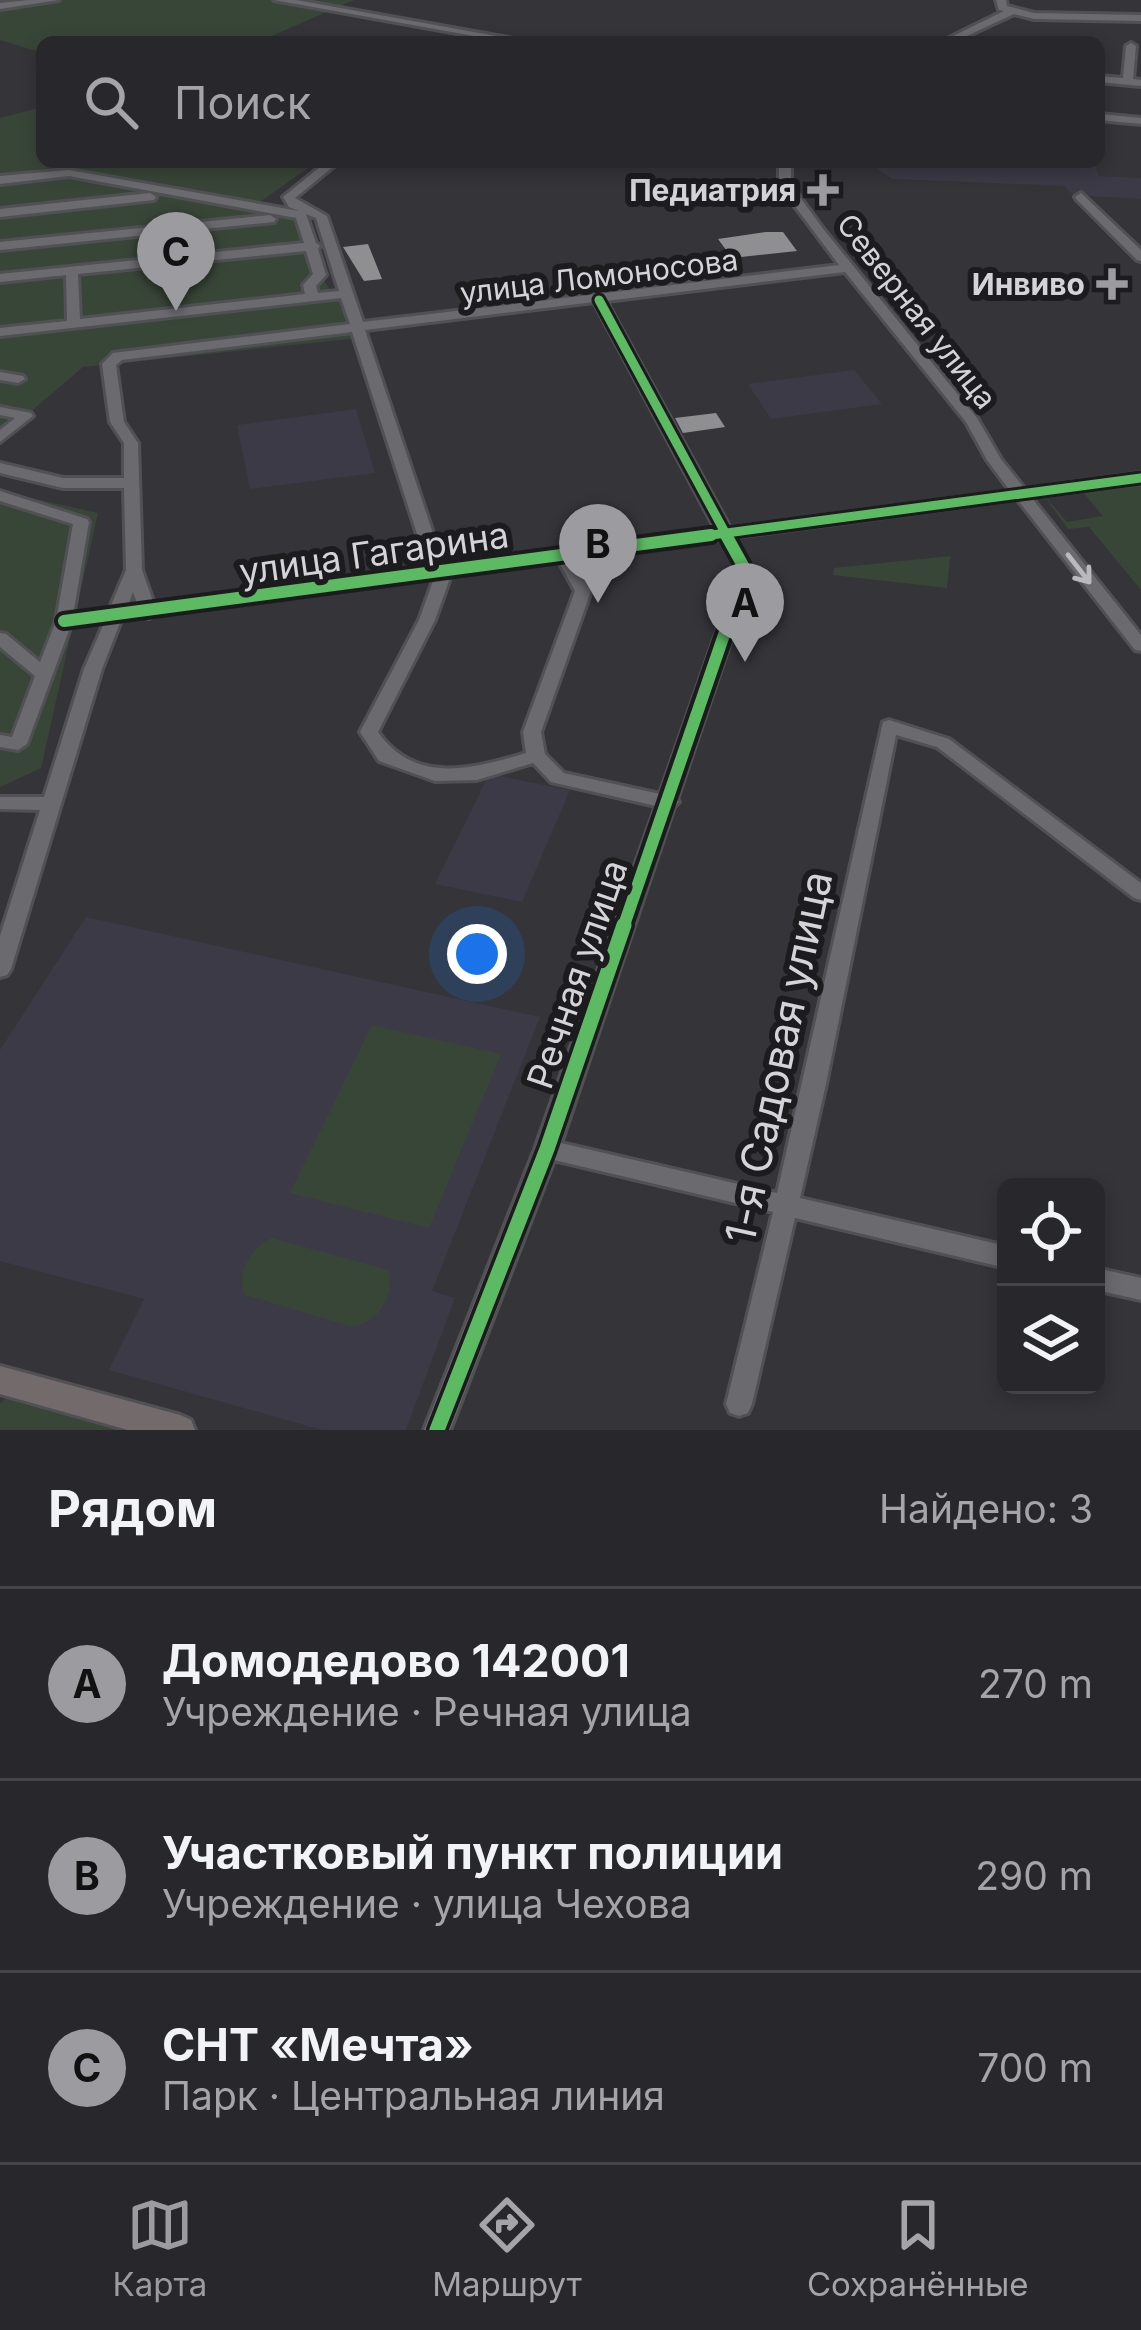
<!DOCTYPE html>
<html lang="ru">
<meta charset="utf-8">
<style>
:root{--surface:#28272b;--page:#302f33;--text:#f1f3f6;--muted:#a5a5a9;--line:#444447;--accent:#9c9ba0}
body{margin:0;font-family:Inter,sans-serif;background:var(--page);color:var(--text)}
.controls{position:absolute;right:36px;bottom:36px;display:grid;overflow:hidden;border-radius:18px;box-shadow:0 6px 18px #0003}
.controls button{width:108px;height:108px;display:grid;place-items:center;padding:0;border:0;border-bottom:3px solid var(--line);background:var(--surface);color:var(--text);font:60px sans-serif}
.you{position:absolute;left:477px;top:954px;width:42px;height:42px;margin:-30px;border:9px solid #fff;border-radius:50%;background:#1a73e8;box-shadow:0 0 0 18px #1a73e833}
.badge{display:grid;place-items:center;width:78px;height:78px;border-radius:50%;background:var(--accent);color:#111;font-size:39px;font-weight:700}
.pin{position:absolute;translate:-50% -99px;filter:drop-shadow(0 3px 6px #0008)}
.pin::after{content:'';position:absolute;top:63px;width:42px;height:36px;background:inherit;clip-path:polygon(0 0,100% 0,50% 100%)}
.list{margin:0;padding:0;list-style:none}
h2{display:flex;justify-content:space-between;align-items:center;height:156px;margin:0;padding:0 48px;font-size:51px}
h2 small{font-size:39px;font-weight:400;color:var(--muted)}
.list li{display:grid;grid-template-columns:78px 1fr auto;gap:36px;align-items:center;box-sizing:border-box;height:192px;padding:0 48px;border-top:3px solid var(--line)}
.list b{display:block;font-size:45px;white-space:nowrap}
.list p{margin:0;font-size:39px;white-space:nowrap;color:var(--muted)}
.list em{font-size:39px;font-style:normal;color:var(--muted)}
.icon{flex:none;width:66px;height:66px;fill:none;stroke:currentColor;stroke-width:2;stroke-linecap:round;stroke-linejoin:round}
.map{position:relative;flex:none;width:1141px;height:1430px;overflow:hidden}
.search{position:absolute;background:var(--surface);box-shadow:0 6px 18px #0003;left:36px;right:36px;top:36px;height:132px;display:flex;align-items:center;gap:30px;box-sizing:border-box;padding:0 42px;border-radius:18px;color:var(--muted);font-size:45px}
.sheet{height:732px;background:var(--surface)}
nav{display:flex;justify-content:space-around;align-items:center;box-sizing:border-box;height:168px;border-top:3px solid var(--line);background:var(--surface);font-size:33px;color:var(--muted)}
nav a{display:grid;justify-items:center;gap:6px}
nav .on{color:var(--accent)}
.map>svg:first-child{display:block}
</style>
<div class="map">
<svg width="1141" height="1430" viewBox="0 0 1141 1430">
<rect width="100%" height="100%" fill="#353439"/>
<g fill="#3c3a46">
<path d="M846 162H1094L1099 176 1141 178V199L1073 195 1064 186 892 179 876 168 846 167Z"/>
<path d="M854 370 882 404 771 419 748 384Z"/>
<path d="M356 409 375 473 250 489 237 425Z"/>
<path d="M489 774 570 790 522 902 435 884Z"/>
<path d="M86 917 540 1017 432 1291 455 1298 406 1430H322L109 1370 144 1299 0 1261V1050Z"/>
</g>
<g fill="#384638">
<path d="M0 0H354L258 42H42V53L0 40Z"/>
<path d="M42 107V162H317L254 206 296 210 301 215 320 275 331 291 346 292 360 338 83 367 0 438V118Z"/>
<path d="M1141 480V590L1089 527 1068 529 1043 494 1067 522 1103 516 1081 490Z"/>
<path d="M0 491 98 513 41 768 0 787Z"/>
<path d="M950 556 947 588 833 575 834 568Z"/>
<path d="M372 1025 501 1054 429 1228 290 1193Z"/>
<path d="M272 1238 388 1270C397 1293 376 1329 349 1326L245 1295C234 1276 252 1245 272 1238Z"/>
<path d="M8 1396 13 1397 133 1430H0V1403Z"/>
</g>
<g fill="#8f8e91">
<path d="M766 232H783L797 251 732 258 718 239Z"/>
<path d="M368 244 382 279 364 281 343 247Z"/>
<path d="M716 413 725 427 683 433 675 418Z"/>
</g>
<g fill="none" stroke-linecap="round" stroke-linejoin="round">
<defs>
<g id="minor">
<path d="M28 0H59L0 9V3Z"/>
<path d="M274 0H296L530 42H507Z"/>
<path d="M996 0H1006L1007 6 1034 13 1141 15V21L1034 19 1014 14 954 42H941L1004 11 999 10Z"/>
<path d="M1131 43 1136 46 1133 79 1141 80V86L1099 82V76L1123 78 1126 46Z"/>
<path d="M1099 114 1141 118V124L1099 120Z"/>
<path d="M326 162H339L295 198 327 216 363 322 839 265 779 185V162H791V185L824 230 977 418 1001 459 1025 489 1141 473V483L1031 497 1141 635V651L1135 650 1017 499 735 537 754 571 677 799 679 802 674 807 561 1143 777 1193 883 722 889 720 949 739 1141 883V900L1134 898 937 747 896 735 826 1084 800 1198 1006 1246V1268L795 1218 752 1404 748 1413 739 1416 730 1413 726 1404 773 1212 554 1160 450 1430H424L535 1149 656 806 551 782 533 763 477 780 435 781 379 761 360 732 419 620 433 581 432 577 157 614 149 618 142 616 122 618 102 669 11 969 7 975 0 977V936L40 810 0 809V797H44L84 669 105 621 71 625 27 744 18 750 0 747V735L12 737 35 676 0 647V633L6 634 40 662 56 621 73 524 0 501V491L87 519 89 522 73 615 109 610 126 570 124 488H63L0 473V463L63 478H124V443L110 422 102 364 113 353 350 324 341 298 0 336V328L67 321 66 275 0 282V274L304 243 296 218 69 176 0 184V176L69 170 299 211 289 207 283 197ZM306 214 316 218 339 291 318 293 316 286 326 275 318 249 320 246 316 243ZM306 251 313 274 303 285 305 294 80 319 78 274ZM845 272 966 422 987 460 1010 491 730 528 606 301ZM594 302 716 530 444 566 365 330ZM352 332 428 568 154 604 142 570 138 443 124 422 116 365 122 360ZM720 539 738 571 660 794 564 773 545 754 541 732 591 591 573 558ZM558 560 575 591 523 732 526 753C473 769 415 785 378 732L435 620 449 581 447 575ZM133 592 138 606 127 608Z"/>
<path d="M150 193 156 197 154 200 0 217V209Z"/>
<path d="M1081 193 1141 250V261L1137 260 1077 200 1075 197Z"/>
<path d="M270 215 276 219 274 222 0 250V242Z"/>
<path d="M0 372 23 376 25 379 18 383 0 380Z"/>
<path d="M0 407 31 413 33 416 0 442V430L15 418 0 415Z"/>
<path d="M1096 1268 1141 1278V1300L1096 1290Z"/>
</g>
<path id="major" d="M0 1366 180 1415 191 1420 195 1430H128L0 1394Z"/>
</defs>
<use href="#minor" stroke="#515055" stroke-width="6"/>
<use href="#major" stroke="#515055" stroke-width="6"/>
<use href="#minor" fill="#6b6a6e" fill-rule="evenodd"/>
<use href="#major" fill="#726a6b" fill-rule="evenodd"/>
<defs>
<g id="cycleway-far2">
<path d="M599 300 728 538"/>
<path d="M689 538 1141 478"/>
</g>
<g id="cycleway-far1">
<path d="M64 621 711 535"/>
<path d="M623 928 746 571 726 535"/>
</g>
<path id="cycleway" d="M437 1430 547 1149 624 925"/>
</defs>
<use href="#cycleway-far2" stroke="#1c1b1e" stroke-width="15"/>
<use href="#cycleway-far1" stroke="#1c1b1e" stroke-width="20"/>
<use href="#cycleway" stroke="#1c1b1e" stroke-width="22"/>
<use href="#cycleway-far2" stroke="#5cba63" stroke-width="9"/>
<use href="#cycleway-far1" stroke="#5cba63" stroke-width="12"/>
<use href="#cycleway" stroke="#5cba63" stroke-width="15"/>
</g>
<defs><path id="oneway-shaft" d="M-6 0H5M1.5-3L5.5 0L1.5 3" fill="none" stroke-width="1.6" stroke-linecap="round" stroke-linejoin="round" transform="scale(3)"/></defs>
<use stroke="#bab9be" href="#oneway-shaft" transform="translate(1079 569) rotate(52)"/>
<g fill="#9c9ba0" stroke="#1c1b1e" stroke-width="4.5">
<path d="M817 172h12v12h12v12h-12v12h-12v-12h-12v-12h12z"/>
<path d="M1106 266h12v12h12v12h-12v12h-12v-12h-12v-12h12z"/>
</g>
<g text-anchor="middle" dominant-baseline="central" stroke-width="12" stroke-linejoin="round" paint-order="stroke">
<g font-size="30" font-weight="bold" fill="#d4d3d8" stroke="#1c1b1e" text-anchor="end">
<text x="796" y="190">Педиатрия</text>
<text x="1085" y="284">Инвиво</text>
</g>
<g font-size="30" fill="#d4d3d8" stroke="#1c1b1e">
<text transform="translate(599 276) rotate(-7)">улица Ломоносова</text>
<text transform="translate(917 311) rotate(52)">Северная улица</text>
</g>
<g font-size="36" fill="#d4d3d8" stroke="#1c1b1e">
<text transform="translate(374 553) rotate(-8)">улица Гагарина</text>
<text transform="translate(577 974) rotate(-71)">Речная улица</text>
</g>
<g font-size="42" fill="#d4d3d8" stroke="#1c1b1e">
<text transform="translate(778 1057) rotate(-78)">1-я Садовая улица</text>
</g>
</g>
</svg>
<div class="controls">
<button><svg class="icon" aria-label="locate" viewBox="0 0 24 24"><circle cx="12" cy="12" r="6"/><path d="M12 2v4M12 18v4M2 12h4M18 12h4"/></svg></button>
<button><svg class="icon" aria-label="layers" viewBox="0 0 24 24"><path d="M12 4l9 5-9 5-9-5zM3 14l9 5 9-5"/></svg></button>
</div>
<div class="you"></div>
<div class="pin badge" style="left:745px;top:662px">A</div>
<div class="pin badge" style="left:598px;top:603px">B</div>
<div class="pin badge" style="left:176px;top:311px">C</div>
<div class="search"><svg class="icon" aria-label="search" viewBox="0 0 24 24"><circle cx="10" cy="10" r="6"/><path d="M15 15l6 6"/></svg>Поиск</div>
</div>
<section class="sheet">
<h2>Рядом<small>Найдено: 3</small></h2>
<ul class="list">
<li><span class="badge">A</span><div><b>Домодедово 142001</b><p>Учреждение · Речная улица</p></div><em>270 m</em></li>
<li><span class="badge">B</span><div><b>Участковый пункт полиции</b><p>Учреждение · улица Чехова</p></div><em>290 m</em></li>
<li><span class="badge">C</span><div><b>СНТ «Мечта»</b><p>Парк · Центральная линия</p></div><em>700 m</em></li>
</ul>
</section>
<nav>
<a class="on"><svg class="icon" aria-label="map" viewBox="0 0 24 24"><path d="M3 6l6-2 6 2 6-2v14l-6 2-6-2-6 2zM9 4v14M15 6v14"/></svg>Карта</a>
<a><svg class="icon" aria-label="directions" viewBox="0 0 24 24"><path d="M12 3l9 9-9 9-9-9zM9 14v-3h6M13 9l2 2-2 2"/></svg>Маршрут</a>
<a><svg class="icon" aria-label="saved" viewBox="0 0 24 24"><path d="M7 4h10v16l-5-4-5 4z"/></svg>Сохранённые</a>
</nav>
